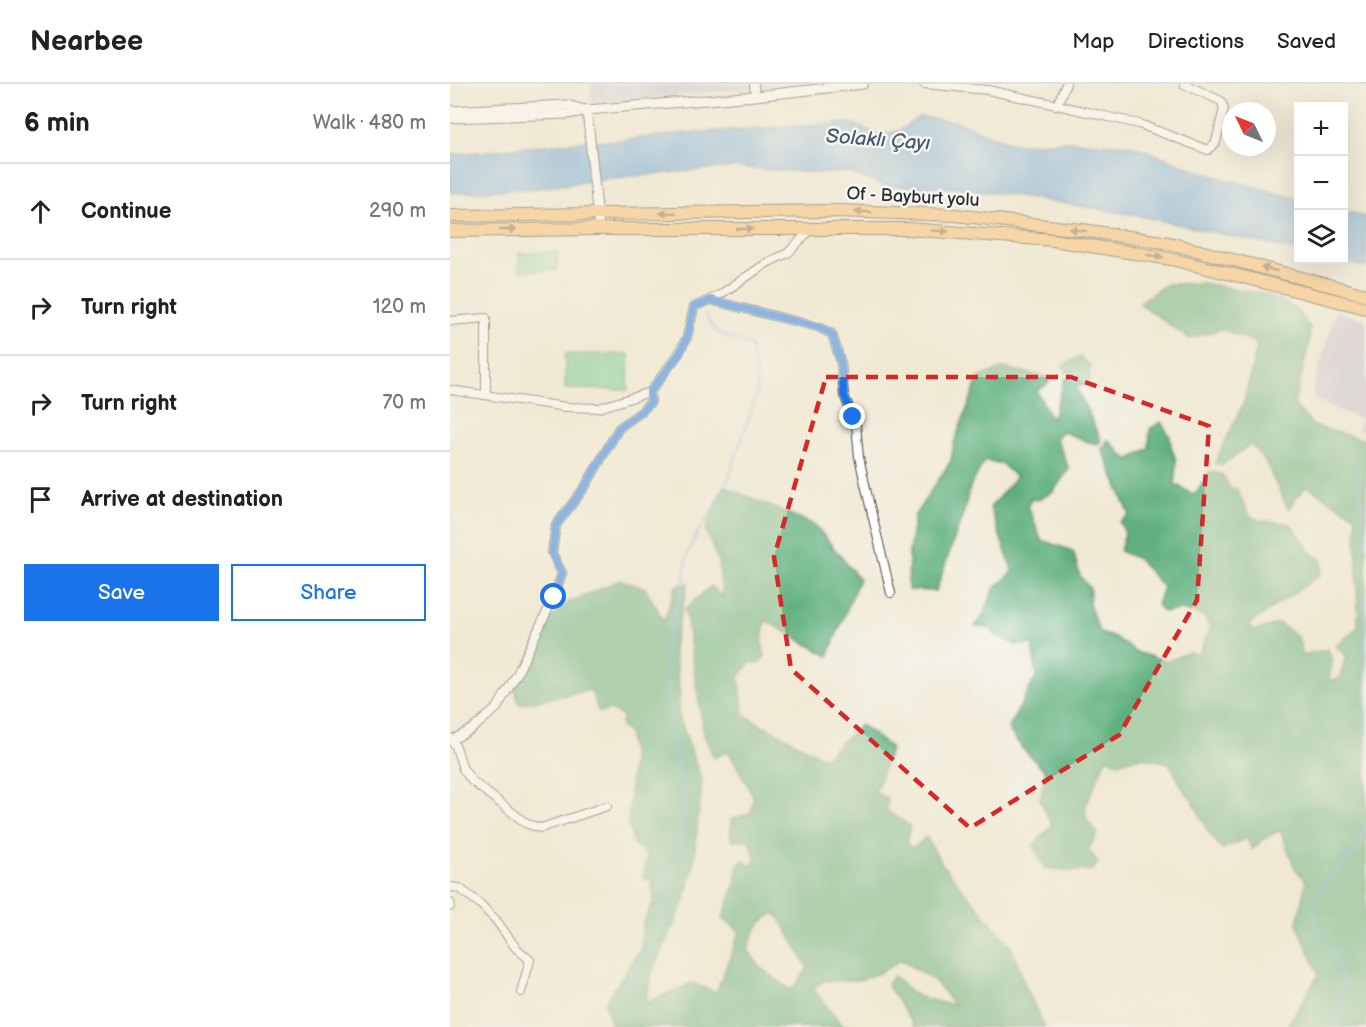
<!DOCTYPE html>
<meta charset="utf-8">
<style>
:root{--surface:#fff;--page:#f2f2f2;--text:#222;--muted:#767676;--line:#e0e0e0;--accent:#1a73e8}
body{margin:0;font-family:"Balsamiq Sans",sans-serif;background:var(--page);color:var(--text)}
.controls{position:absolute;right:18px;top:18px;display:grid;overflow:hidden;border-radius:0px;box-shadow:0 6px 24px #0002}
.controls button{width:54px;height:54px;display:grid;place-items:center;padding:0;border:0;border-bottom:2px solid var(--line);background:var(--surface);color:var(--text);font:30px sans-serif}
.compass{position:absolute;left:772px;top:18px;width:54px;height:54px;border-radius:50%;background:var(--surface);box-shadow:0 6px 24px #0002;rotate:313deg}
.stop{position:absolute;width:18px;height:18px;margin:-14px;border:4px solid #1a73e8;border-radius:50%;background:#fff}
.stop.end{background:#1a73e8;border-color:#fff;box-shadow:0 2px 6px #0008}
.list{margin:0;padding:0;list-style:none}
h2{display:flex;justify-content:space-between;align-items:center;height:78px;margin:0;padding:0 24px;font-size:26px}
h2 small{font-size:20px;font-weight:400;color:var(--muted)}
.list li{display:grid;grid-template-columns:39px 1fr auto;gap:18px;align-items:center;box-sizing:border-box;height:96px;padding:0 24px;border-top:2px solid var(--line)}
.list b{display:block;font-size:22px;white-space:nowrap}
.list em{font-size:20px;font-style:normal;color:var(--muted)}
.actions{display:flex;gap:12px;padding:18px 24px}
.actions a{flex:1;padding:14px 0;border:2px solid var(--accent);border-radius:0px;text-align:center;font-size:21px;color:var(--accent)}
.actions .main{background:var(--accent);color:#fff}
.icon{flex:none;width:33px;height:33px;fill:none;stroke:currentColor;stroke-width:2;stroke-linecap:round;stroke-linejoin:round}
.map{position:relative;flex:none;width:916px;height:943px;overflow:hidden}
header{display:flex;align-items:center;gap:36px;box-sizing:border-box;height:84px;padding:0 30px;background:var(--surface);border-bottom:2px solid var(--line)}
header strong{font-size:28px}
nav{display:flex;gap:33px;margin-inline-start:auto;font-size:21px}
main{display:flex}
aside{flex:1;background:var(--surface)}
.map>svg:first-child{display:block}
</style>
<header>
<strong>Nearbee</strong>
<nav><a>Map</a><a>Directions</a><a>Saved</a></nav>
</header>
<main>
<aside>
<h2>6 min<small>Walk · 480 m</small></h2>
<ul class="list">
<li><svg class="icon" aria-label="ahead" viewBox="0 0 24 24"><path d="M12 20V5M6 11l6-6 6 6"/></svg><div><b>Continue</b></div><em>290 m</em></li>
<li><svg class="icon" aria-label="right" viewBox="0 0 24 24"><path d="M7 20v-9h11M14 6l5 5-5 5"/></svg><div><b>Turn right</b></div><em>120 m</em></li>
<li><svg class="icon" aria-label="right" viewBox="0 0 24 24"><path d="M7 20v-9h11M14 6l5 5-5 5"/></svg><div><b>Turn right</b></div><em>70 m</em></li>
<li><svg class="icon" aria-label="arrive" viewBox="0 0 24 24"><path d="M6 21V4h12l-3 4 3 4H6"/></svg><div><b>Arrive at destination</b></div></li>
</ul>
<div class="actions"><a class="main">Save</a><a>Share</a></div>
</aside>
<div class="map">
<svg width="916" height="943" viewBox="0 0 916 943">
<rect width="100%" height="100%" fill="#f6f6f2"/>
<filter id="ink" filterUnits="userSpaceOnUse"><feTurbulence type="fractalNoise" baseFrequency=".0167" numOctaves="2"/><feDisplacementMap in="SourceGraphic" scale="12" xChannelSelector="R" yChannelSelector="G"/><feConvolveMatrix kernelMatrix="1 2 1 2 8 2 1 2 1" color-interpolation-filters="sRGB"/></filter>
<filter id="wash" filterUnits="userSpaceOnUse"><feTurbulence type="fractalNoise" baseFrequency=".008" numOctaves="4" result="noise"/><feDisplacementMap in="SourceGraphic" scale="24" xChannelSelector="R" yChannelSelector="G"/><feGaussianBlur stdDeviation="1.35" result="paint"/><feColorMatrix in="noise" values="0 0 0 0 0 0 0 0 0 0 0 0 0 0 0 0 0 1.4 0 .05"/><feComposite in="paint" operator="in"/></filter>
<g filter="url(#wash)">
<rect width="100%" height="100%" fill="#f0e9d4"/>
<g fill="#c6c0d9">
<path d="M141 0H338L142 21Z"/>
<path d="M886 227 916 236V348L907 346 911 336 865 316 862 307Z"/>
</g>
<g fill="#73cd94" stroke="#4f7c60" stroke-width="1.5">
<path d="M107 168V186L69 187V169Z"/>
<path d="M115 270H179L178 306 115 305Z"/>
</g>
<g fill="#5eb07e" stroke="#446e54" stroke-width="1.5" fill-rule="evenodd">
<path d="M753 199 818 211 845 224 860 243 859 260 844 321 864 342 916 356V943H837L869 890 847 840 856 798 845 784 830 746 812 756 802 766 797 754 772 765 759 749 743 717 733 705 719 679 691 673 667 679 657 672 635 724 637 736 648 750 638 765 648 778 643 786 622 787 595 784 584 761 602 742 590 716 596 688 572 664 558 645 587 591 582 560 566 561 544 550 542 545 525 542 532 534 545 504 563 488 540 424 566 393 552 380 535 376 520 403 514 427 486 507 458 506 459 468 465 431 501 377 504 359 529 293 554 284 597 293 599 299 587 307 601 334 604 330 615 295 620 293 613 281 630 273 640 281 639 297 626 303 651 356 647 361 611 347 606 354 619 385 603 408 587 416 580 415 578 422 591 456 623 467 630 492 640 505 639 521 650 549 665 554 688 569 717 577 740 568 748 571 761 544 754 532 731 526 714 528 707 521 713 503 688 475 670 467 675 449 670 438 680 431 652 365 658 356 678 376 699 364 700 345 711 338 720 353 721 362 726 376 725 400 742 410 748 407 760 387 773 391 781 405 786 404 800 432 808 436 841 440 863 471 872 476 871 490 798 541 804 547 829 539 848 553 853 571 877 565 883 576 879 596 889 595 896 571 886 562 908 543 906 432 856 402 838 425 816 379 801 360 772 381 765 379 793 320 807 264 804 258 771 245 739 255 689 219 716 200Z"/>
<path d="M273 402 365 441 409 495 378 572 315 536 312 559 315 572 308 580 300 578 289 593 294 631 374 674 411 641 441 664 425 709 437 714V727L460 742 456 759 463 764 476 753 494 783 562 864 574 898 594 943H464L437 900 444 892 467 912 504 922 485 897 451 876 429 889 409 896 374 897 362 904 394 943H162L155 919 191 864 193 839 204 817 200 795 193 794 197 772 184 760 178 740 182 674 178 649 171 643 172 632 159 625 149 629 141 606 69 620 65 606 95 540 118 519 170 496 195 504 214 537 226 502 238 499 223 564 230 608 228 629 252 698 243 784 234 818 202 888 196 919 242 899 266 908 290 848 273 834 285 800 288 780 293 776 299 782 306 776 298 755 281 757V735L301 729 303 711 278 667 264 674 254 651 235 525 261 502 273 514 268 477 256 447ZM325 829 332 838 358 884 347 900 340 905 311 884 298 866C302 849 309 837 325 829Z"/>
</g>
<g fill="#6ea9de" stroke="#4c6a84" stroke-width="1.5">
<path d="M469 33 508 38 549 55 568 60 618 57 681 61 757 90 848 115V167L686 131 575 113 509 104 435 102 399 88 372 89 281 83 163 94 87 104 0 109V71L136 57H164L236 49 379 40 401 39 429 51 449 47Z"/>
<path d="M894 127 916 133V183L883 176H894Z"/>
</g>
<g fill="none" stroke-linecap="round" stroke-linejoin="round">
<g stroke="#6ea9de" stroke-width="2">
<path d="M908 386 916 463"/>
<path d="M916 512 915 542 916 646"/>
<path d="M874 855 867 846 863 820 873 801 909 765 916 742"/>
<path d="M881 864C891 876 892 908 892 924 892 930 890 937 890 943"/>
<path d="M174 905 194 878 203 859 219 811 231 750 234 726 233 707 220 644 219 613 214 577 222 534 232 511 237 470 249 446 272 414 306 313 307 297 300 261C280 253 262 253 256 230"/>
</g>
</g>
</g>
<g filter="url(#ink)">
<g fill="none" stroke-linecap="round" stroke-linejoin="round">
<defs>
<g id="minor">
<path d="M304 0 305 12"/>
<path d="M474 0 538 6 607 21 689 40 758 66 766 58 774 24 771 17 734 0"/>
<path d="M607 21 616 0"/>
<path d="M260 216 368 243 382 250 391 279 394 311 406 341 409 373 419 418 441 509"/>
<path d="M0 237 36 234V311"/>
<path d="M0 306 116 323 149 324 200 308"/>
<path d="M0 654 6 663 13 685 22 697 77 740 91 744 157 722"/>
<path d="M2 656 22 645 47 624 67 590 104 513 112 489 102 469 106 441 135 403 169 344 191 328 201 318 200 308 229 269 237 253 244 223 268 212 317 179 338 169 361 145"/>
<path d="M0 803 9 804 29 819 46 836 66 864 80 876 71 908"/>
</g>
<g id="tertiary">
<path d="M137 26 149 145"/>
<path d="M0 27 117 21 135 26"/>
<path d="M0 34 118 30 137 26 305 12 413 0"/>
<path d="M0 819V822"/>
</g>
<g id="trunk">
<path d="M0 132 386 127 505 131 632 146 719 159 916 211"/>
<path d="M0 147 149 145H459L603 156 721 175 916 224"/>
</g>
</defs>
<use href="#minor" stroke="#494844" stroke-width="10"/>
<use href="#tertiary" stroke="#494844" stroke-width="11"/>
<use href="#trunk" stroke="#494844" stroke-width="14"/>
<use href="#minor" stroke="#fff" stroke-width="8"/>
<use href="#tertiary" stroke="#fff" stroke-width="9"/>
<use href="#trunk" stroke="#fcbd6f" stroke-width="12"/>
</g>
<defs><path id="oneway-solid" d="M-6-.8H1V-3.2L6.5 0L1 3.2V.8H-6Z" transform="scale(1.5)"/></defs>
<g fill="#896d4a">
<use href="#oneway-solid" transform="translate(413 128) rotate(-178)"/>
<use href="#oneway-solid" transform="translate(218 129) rotate(179)"/>
<use href="#oneway-solid" transform="translate(295 145)"/>
<use href="#oneway-solid" transform="translate(58 146) rotate(-1)"/>
<use href="#oneway-solid" transform="translate(628 146) rotate(-173)"/>
<use href="#oneway-solid" transform="translate(490 147) rotate(4)"/>
<use href="#oneway-solid" transform="translate(705 172) rotate(9)"/>
<use href="#oneway-solid" transform="translate(819 185) rotate(-165)"/>
</g>
</g>
<g fill="none" stroke-linecap="round" stroke-linejoin="round" filter="url(#ink)">
<path stroke="#1a73e8" stroke-width="8" d="M104 513 112 489 102 469 106 441 135 403 169 344 191 328 201 318 200 308 230 269 237 253 244 223 260 216 368 243 382 250 391 279 394 311 403 333"/>
</g>
<path d="M0 0H916V943H0ZM376 293H621L759 342 747 516 669 651 520 744 341 585 324 473Z" fill="#f0e9d4" fill-opacity=".55" fill-rule="evenodd"/>
<path fill="none" stroke="#d62828" stroke-width="4.5" stroke-dasharray="12 8" stroke-linejoin="round" d="M376 293H621L759 342 747 516 669 651 520 744 341 585 324 473Z"/>
<g text-anchor="middle" dominant-baseline="central" stroke-width="5" stroke-linejoin="round" paint-order="stroke">
<g font-size="18" fill="#2b2b2b" stroke="#f6f6f2">
<text transform="translate(463 113) rotate(3)">Of - Bayburt yolu</text>
</g>
<g font-size="20" font-style="italic" fill="#42576a" stroke="#f6f6f2">
<text transform="translate(428 56) rotate(4)">Solaklı Çayı</text>
</g>
</g>
</svg>
<div class="controls">
<button>+</button>
<button>−</button>
<button><svg class="icon" aria-label="layers" viewBox="0 0 24 24"><path d="M12 4l9 5-9 5-9-5zM3 14l9 5 9-5"/></svg></button>
</div>
<svg class="compass" viewBox="-18 -18 36 36"><path d="M0-13l5 13h-10z" fill="#e53935"/><path d="M0 13l5-13h-10z" fill="#767676"/></svg>
<div class="stop" style="left:104px;top:513px"></div>
<div class="stop end" style="left:403px;top:333px"></div>
</div>
</main>
